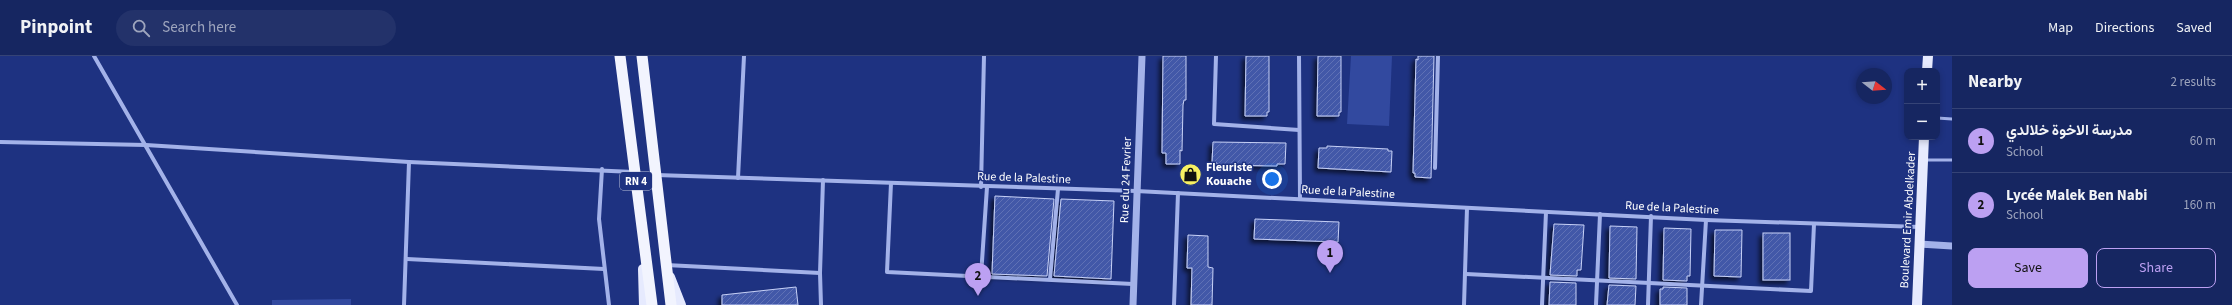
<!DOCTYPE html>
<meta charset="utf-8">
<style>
:root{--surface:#162661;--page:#23326a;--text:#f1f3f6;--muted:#9ea5bd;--line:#354376;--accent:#bca0f2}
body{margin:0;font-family:"Source Sans 3",Vazirmatn,sans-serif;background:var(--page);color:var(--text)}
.controls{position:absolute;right:12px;top:12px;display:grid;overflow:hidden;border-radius:8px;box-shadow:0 2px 6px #0003}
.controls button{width:36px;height:36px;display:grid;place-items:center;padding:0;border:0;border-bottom:1px solid var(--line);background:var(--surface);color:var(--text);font:20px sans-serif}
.compass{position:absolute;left:1856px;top:12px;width:36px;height:36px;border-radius:50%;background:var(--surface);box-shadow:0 2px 6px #0003;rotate:107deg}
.you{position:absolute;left:1272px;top:123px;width:14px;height:14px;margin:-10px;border:3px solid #fff;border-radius:50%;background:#1a73e8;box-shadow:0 0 0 6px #1a73e833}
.badge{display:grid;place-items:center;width:26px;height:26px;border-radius:50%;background:var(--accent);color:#111;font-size:13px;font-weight:700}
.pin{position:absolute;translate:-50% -33px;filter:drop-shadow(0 1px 2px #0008)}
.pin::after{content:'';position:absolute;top:21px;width:14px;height:12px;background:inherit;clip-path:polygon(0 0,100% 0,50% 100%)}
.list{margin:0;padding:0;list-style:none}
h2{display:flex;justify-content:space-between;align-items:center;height:52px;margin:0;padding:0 16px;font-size:17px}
h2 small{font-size:13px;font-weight:400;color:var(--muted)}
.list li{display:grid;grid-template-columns:26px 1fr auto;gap:12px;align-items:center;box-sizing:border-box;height:64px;padding:0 16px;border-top:1px solid var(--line)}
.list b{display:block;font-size:15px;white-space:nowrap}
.list p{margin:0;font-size:13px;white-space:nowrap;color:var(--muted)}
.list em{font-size:13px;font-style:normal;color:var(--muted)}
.actions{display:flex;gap:8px;padding:12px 16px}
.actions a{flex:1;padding:9px 0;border:1px solid var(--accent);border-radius:8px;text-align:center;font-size:14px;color:var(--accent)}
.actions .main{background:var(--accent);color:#111}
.icon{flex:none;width:22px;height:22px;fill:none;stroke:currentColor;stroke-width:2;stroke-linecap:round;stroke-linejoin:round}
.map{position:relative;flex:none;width:1952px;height:249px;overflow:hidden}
header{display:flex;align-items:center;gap:24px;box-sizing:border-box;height:56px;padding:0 20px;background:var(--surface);border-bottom:1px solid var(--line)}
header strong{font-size:19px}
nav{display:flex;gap:22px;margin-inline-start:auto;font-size:14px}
.search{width:280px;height:36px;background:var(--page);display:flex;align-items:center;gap:10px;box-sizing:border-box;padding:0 14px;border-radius:22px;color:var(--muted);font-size:15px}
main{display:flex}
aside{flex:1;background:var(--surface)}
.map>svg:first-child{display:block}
</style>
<header>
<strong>Pinpoint</strong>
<div class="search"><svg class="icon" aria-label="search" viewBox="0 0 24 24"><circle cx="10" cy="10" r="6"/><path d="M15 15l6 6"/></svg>Search here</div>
<nav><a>Map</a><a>Directions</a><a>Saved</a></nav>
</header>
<main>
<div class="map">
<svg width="1952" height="249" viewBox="0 0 1952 249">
<defs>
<pattern id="building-hatch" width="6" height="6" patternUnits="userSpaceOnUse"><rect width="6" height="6" fill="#4358a8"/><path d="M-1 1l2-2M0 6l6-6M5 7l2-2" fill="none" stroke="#5f71b5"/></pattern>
<filter id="shadow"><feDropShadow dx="-3.5" dy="3.5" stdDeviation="2" flood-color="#0009"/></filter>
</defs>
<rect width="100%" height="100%" fill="#1e3281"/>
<g fill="#32499f">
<path d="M1351 0H1392L1389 70 1347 68Z"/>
<path d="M351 243V249H272V244Z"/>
</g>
<g fill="url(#building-hatch)" stroke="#c7d1f7" filter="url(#shadow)">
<path d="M1163 0H1186V44H1184L1183 49 1182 95 1180 94V108H1166V97H1162Z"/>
<path d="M1246 0H1269V56H1267V60H1245Z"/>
<path d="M1318 0H1341V56H1339V60H1317Z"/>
<path d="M1418 0H1434L1431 122 1415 121V117H1413L1416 3 1418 4Z"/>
<path d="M1213 86 1286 87 1285 108H1277V110L1217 109V107H1212Z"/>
<path d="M1327 90 1388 93V95H1392L1391 116 1318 112 1319 92H1327Z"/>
<path d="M995 140 1054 143 1047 220 992 218Z"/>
<path d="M1061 143 1114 145 1111 223 1054 220Z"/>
<path d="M1255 163 1339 166 1338 186 1254 183Z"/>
<path d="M1554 168 1584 169 1581 214H1577V220L1550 219Z"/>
<path d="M1610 170 1637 171 1636 223 1609 222Z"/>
<path d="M1664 172 1691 173 1690 220H1687V225L1663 224Z"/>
<path d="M1715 174H1742L1741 221 1714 220Z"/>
<rect x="1763" y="177" width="27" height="47"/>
<path d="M1188 179 1208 180V211L1213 212 1212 249H1191L1192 212H1187Z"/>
<path d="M1550 226 1576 227V249H1549Z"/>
<path d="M1609 229 1636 230 1635 249H1607Z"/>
<path d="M796 231 798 249H722V239Z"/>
<path d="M1663 231 1687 232V249H1660V233H1663Z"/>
</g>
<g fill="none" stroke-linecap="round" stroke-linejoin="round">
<g stroke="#a3b2e9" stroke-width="3">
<path d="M1937 62 1952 63"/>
<path d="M1925 104H1952"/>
</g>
<g stroke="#a3b2e9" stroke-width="4">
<path d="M94 0 237 249"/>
<path d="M1216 0 1214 68 1299 74"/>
<path d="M1299 0 1300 143"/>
<path d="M0 86 146 89 409 106 634 116"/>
<path d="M1435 112 1438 0"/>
<path d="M602 113 599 163 609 249"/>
<path d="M656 119 1136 135 1706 164 1920 171"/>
<path d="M738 122 744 0"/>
<path d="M891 127 887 216 1133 228"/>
<path d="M981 131 984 0"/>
<path d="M407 203 604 213"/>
<path d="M666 209 820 217"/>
<path d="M1466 218 1811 235 1814 168"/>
<path d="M981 220 987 131"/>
<path d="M1050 223 1058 133"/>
<path d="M404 249 409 106"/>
<path d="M821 249 820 217 823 124"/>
<path d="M1174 249 1178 137"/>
<path d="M1464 249 1467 152"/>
<path d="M1542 249 1546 156"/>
<path d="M1596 249 1600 158"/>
<path d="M1648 249 1651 160"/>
<path d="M1701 249 1706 164"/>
</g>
<g stroke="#a3b2e9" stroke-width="7">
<path d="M1919 188 1952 190"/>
<path d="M1133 249 1142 0"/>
</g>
<g stroke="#e6eafe" stroke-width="10">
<path d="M1927 15 1928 0"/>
<path d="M643 213 644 249"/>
<path d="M670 221 681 249"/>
<path d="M1917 249 1924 81"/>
</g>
<g stroke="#f2f4fe" stroke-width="11">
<path d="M620 0 652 249"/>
<path d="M642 0 671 249"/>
</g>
</g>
<defs>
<symbol id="shop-disc" viewBox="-11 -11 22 22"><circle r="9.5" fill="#f7f062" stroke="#1e3281"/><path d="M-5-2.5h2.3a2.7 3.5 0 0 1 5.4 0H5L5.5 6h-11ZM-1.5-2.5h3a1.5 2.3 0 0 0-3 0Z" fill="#111"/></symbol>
</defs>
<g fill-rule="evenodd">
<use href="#shop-disc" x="1178" y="106" width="25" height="25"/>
</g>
<g text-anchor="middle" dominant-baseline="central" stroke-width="3" stroke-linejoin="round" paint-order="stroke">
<rect fill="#1e3281" stroke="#bcc2d9" stroke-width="1" x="620" y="116" width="32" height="18" rx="3"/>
<g font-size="11" font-weight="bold" fill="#fff">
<text x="636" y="125">RN 4</text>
</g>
<g font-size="12" font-weight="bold" fill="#fff" stroke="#1e3281" text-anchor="start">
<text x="1206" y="111">Fleuriste<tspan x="1206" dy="14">Kouache</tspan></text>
</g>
<g font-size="12" fill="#fff" stroke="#1e3281">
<text transform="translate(1024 122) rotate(2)">Rue de la Palestine</text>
<text transform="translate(1126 124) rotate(-88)">Rue du 24 Fevrier</text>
<text transform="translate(1348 136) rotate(3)">Rue de la Palestine</text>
<text transform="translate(1672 152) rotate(3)">Rue de la Palestine</text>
<text transform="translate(1908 164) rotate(-87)">Boulevard Emir Abdelkader</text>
</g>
</g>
</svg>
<div class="controls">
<button>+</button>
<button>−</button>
</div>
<svg class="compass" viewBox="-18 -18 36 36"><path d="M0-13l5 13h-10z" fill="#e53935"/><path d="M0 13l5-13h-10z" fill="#9ea5bd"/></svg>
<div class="you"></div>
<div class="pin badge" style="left:1330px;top:217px">1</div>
<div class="pin badge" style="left:978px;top:240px">2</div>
</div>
<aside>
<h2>Nearby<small>2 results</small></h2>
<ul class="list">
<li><span class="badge">1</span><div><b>مدرسة الاخوة خلالدي</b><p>School</p></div><em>60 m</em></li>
<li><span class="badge">2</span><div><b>Lycée Malek Ben Nabi</b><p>School</p></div><em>160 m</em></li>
</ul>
<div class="actions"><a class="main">Save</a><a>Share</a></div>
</aside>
</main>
